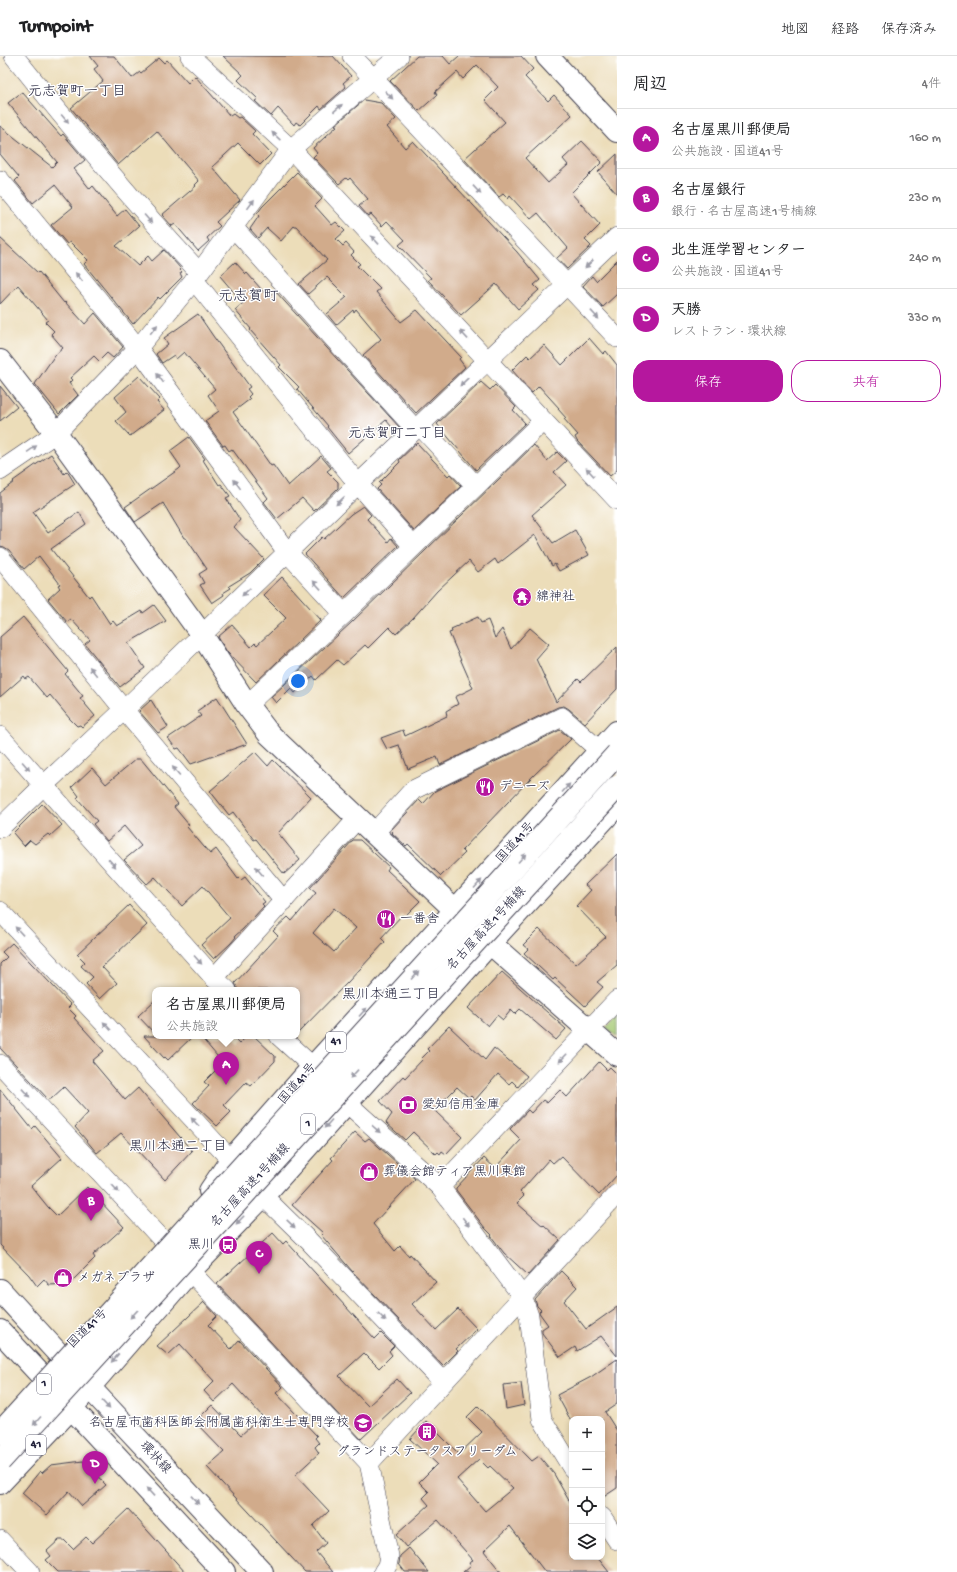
<!DOCTYPE html>
<html lang="ja">
<meta charset="utf-8">
<style>
:root{--surface:#fff;--page:#f2f2f2;--text:#202124;--muted:#757577;--line:#e0e0e0;--accent:#b5179e}
body{margin:0;font-family:"Gochi Hand","Klee One",sans-serif;background:var(--page);color:var(--text)}
.controls{position:absolute;right:12px;bottom:12px;display:grid;overflow:hidden;border-radius:8px;box-shadow:0 2px 6px #0003}
.controls button{width:36px;height:36px;display:grid;place-items:center;padding:0;border:0;border-bottom:1px solid var(--line);background:var(--surface);color:var(--text);font:20px sans-serif}
.you{position:absolute;left:298px;top:625px;width:14px;height:14px;margin:-10px;border:3px solid #fff;border-radius:50%;background:#1a73e8;box-shadow:0 0 0 6px #1a73e833}
.badge{display:grid;place-items:center;width:26px;height:26px;border-radius:50%;background:var(--accent);color:#fff;font-size:13px;font-weight:700}
.pin{position:absolute;translate:-50% -33px;filter:drop-shadow(0 1px 2px #0008)}
.pin::after{content:'';position:absolute;top:21px;width:14px;height:12px;background:inherit;clip-path:polygon(0 0,100% 0,50% 100%)}
.popup{position:absolute;left:152px;top:931px;width:148px;height:52px;box-sizing:border-box;display:grid;place-content:center;border-radius:8px;background:var(--surface);filter:drop-shadow(0 1px 3px #0005);font-size:13px;white-space:nowrap;color:var(--muted)}
.popup b{font-size:15px;color:var(--text)}
.popup::after{content:'';position:absolute;left:50%;top:100%;margin-left:-8px;border:8px solid transparent;border-top-color:var(--surface)}
.list{margin:0;padding:0;list-style:none}
h2{display:flex;justify-content:space-between;align-items:center;height:52px;margin:0;padding:0 16px;font-size:17px}
h2 small{font-size:13px;font-weight:400;color:var(--muted)}
.list li{display:grid;grid-template-columns:26px 1fr auto;gap:12px;align-items:center;box-sizing:border-box;height:60px;padding:0 16px;border-top:1px solid var(--line)}
.list b{display:block;font-size:15px;white-space:nowrap}
.list p{margin:0;font-size:13px;white-space:nowrap;color:var(--muted)}
.list em{font-size:13px;font-style:normal;color:var(--muted)}
.actions{display:flex;gap:8px;padding:12px 16px}
.actions a{flex:1;padding:9px 0;border:1px solid var(--accent);border-radius:16px;text-align:center;font-size:14px;color:var(--accent)}
.actions .main{background:var(--accent);color:#fff}
.icon{flex:none;width:22px;height:22px;fill:none;stroke:currentColor;stroke-width:2;stroke-linecap:round;stroke-linejoin:round}
.map{position:relative;flex:none;width:617px;height:1516px;overflow:hidden}
header{display:flex;align-items:center;gap:24px;box-sizing:border-box;height:56px;padding:0 20px;background:var(--surface);border-bottom:1px solid var(--line)}
header strong{font-size:19px}
nav{display:flex;gap:22px;margin-inline-start:auto;font-size:14px}
main{display:flex}
aside{flex:1;background:var(--surface)}
.map>svg:first-child{display:block}
</style>
<header>
<strong>Turnpoint</strong>
<nav><a>地図</a><a>経路</a><a>保存済み</a></nav>
</header>
<main>
<div class="map">
<svg width="617" height="1516" viewBox="0 0 617 1516">
<rect width="100%" height="100%" fill="#fff"/>
<filter id="ink" filterUnits="userSpaceOnUse"><feTurbulence type="fractalNoise" baseFrequency=".025" numOctaves="2"/><feDisplacementMap in="SourceGraphic" scale="8" xChannelSelector="R" yChannelSelector="G"/><feConvolveMatrix kernelMatrix="1 2 1 2 8 2 1 2 1" color-interpolation-filters="sRGB"/></filter>
<filter id="wash" filterUnits="userSpaceOnUse"><feTurbulence type="fractalNoise" baseFrequency=".012" numOctaves="4" result="noise"/><feDisplacementMap in="SourceGraphic" scale="16" xChannelSelector="R" yChannelSelector="G"/><feGaussianBlur stdDeviation="0.9" result="paint"/><feColorMatrix in="noise" values="0 0 0 0 0 0 0 0 0 0 0 0 0 0 0 0 0 1.4 0 .05"/><feComposite in="paint" operator="in"/></filter>
<g filter="url(#wash)">
<rect width="100%" height="100%" fill="#ecddb9"/>
<path fill="#a5c973" stroke="#647657" d="M617 960V981L606 971Z"/>
<g id="blocks">
<g fill="#d1ab8b" fill-rule="evenodd">
<path d="M90 0H114L132 22 140 16 141 17 159 2 164 7 167 4 188 27 195 20 230 60 233 58 238 62 240 61 255 75 252 78 271 98 260 109 238 87 212 111 240 144 216 166 220 170 207 182 209 185 198 195 175 168 172 170 162 159 196 130 195 129 199 125 157 75 118 109 71 52 103 25 94 13 98 10Z"/>
<path d="M223 0H333L351 20 343 27 346 31 321 53 319 50 300 69 296 66 294 69 278 52 271 60 255 45 258 43 238 24 243 19Z"/>
<path d="M417 0H443L450 8 459 0H521L533 13 525 21 548 45 554 39 572 59 525 102 548 127 568 109 563 103 582 85 602 106 571 137 600 169 585 184 591 190 567 213 557 202 568 192 538 157 531 163 510 140 508 143 503 138 499 141 464 103 505 66 485 44 498 31 477 9 463 23 457 16 435 36 437 39 419 55 390 25Z"/>
<path d="M22 36 61 80 63 78 85 104 74 113 90 133 93 130 117 160 125 153 139 170 116 190 138 210 148 200 152 205 164 194 181 213 180 214 182 216 180 217 182 221 160 243 158 241 133 268 84 208 88 204 70 186 67 188 51 169 73 151 55 129 33 147 15 125 19 121 0 98V70L52 111 57 106 8 47Z"/>
<path d="M364 44 381 47 396 63 387 71 405 92 413 85 517 196 540 224 534 229 539 234 518 253 496 228 461 259 428 224 431 222 399 189 405 184 387 165 382 170 371 158 368 160 359 150 368 143 350 122 348 124 346 122 339 128 313 101 317 97 313 92 337 70 335 69Z"/>
<path d="M617 98V138L598 116Z"/>
<path d="M297 116 322 143 315 150 332 169 336 166 345 175 336 183 343 190 346 187 354 196 351 199 360 208 357 210 380 233 376 236 401 266 417 254 461 301 459 303 465 311 416 357 363 299 381 283 356 253 354 256 353 254 336 269 327 258 347 241 327 221 308 238 299 228 327 204 296 170H294L281 185 267 172 258 182 250 173 259 160 257 158 262 151Z"/>
<path d="M0 182 38 217 39 216 64 247 65 246 85 268 95 257 123 291 113 302 107 297 99 305 94 300 70 322 72 324 69 327 78 339 59 358 35 328 55 299 63 292 51 278 54 275 45 266 48 264 18 229 0 248Z"/>
<path d="M617 204V238L603 251 583 230 592 220 596 225Z"/>
<path d="M235 206 246 218 247 217 268 241 275 235 400 372 396 376 386 364 348 397 327 371 328 370 297 333 299 331 279 311 281 309 250 274 251 273 235 254 243 247 220 220Z"/>
<path d="M198 258 213 280 250 331 247 333 251 338 248 341 250 343 233 356 271 410 273 409 288 430 321 400 331 412 327 415 338 426V432L314 455 302 442 277 463 264 446 268 442 232 393 229 395 225 389 223 390 205 365 219 355 208 339 215 333 184 296 176 303 174 299 162 307 156 298 168 288 164 282Z"/>
<path d="M589 282 603 298 606 295 617 309V414L610 420 577 385 575 381 578 379 564 363 566 362 558 353 559 352 539 330 532 337 512 314 527 299 530 302 544 289 562 309Z"/>
<path d="M139 320 160 343 157 346 164 354 130 380 116 365 126 356 115 341Z"/>
<path d="M481 326 490 334 495 329 516 351 513 354 525 367 476 414 437 368Z"/>
<path d="M0 330 17 351 0 365Z"/>
<path d="M189 381 205 403 203 404 219 429 221 428 230 440 226 442 240 464 234 471 264 503 250 517 229 530 231 532 223 537 224 539 212 547 200 529 204 527 199 518 207 513 186 482H184L163 447 135 466 125 451 179 413 181 411 170 395Z"/>
<path d="M417 387 448 420 450 418 461 430 414 475 377 433 381 429 379 427 400 406 399 404Z"/>
<path d="M534 389 547 405 557 396 566 405 554 416 566 429 532 459 553 487 575 474 589 499 559 515 555 508 552 510 535 479 498 508 495 503 478 516 469 505 437 535 413 562 396 578 389 571 368 592 365 589 343 609 337 604 316 624 313 620 295 637 291 632 276 647 271 641 352 566Z"/>
<path d="M51 398 64 418 67 415 75 428 33 456 48 477 79 456 86 468 51 493 89 541 91 539 110 568 113 565 117 570 142 555 143 557 154 549 166 565 128 587 145 612 120 631 85 588 90 584 71 563 67 566 48 543 60 532 58 529 60 528 39 500 24 513 9 494 4 491 0 490V437L14 426 13 425Z"/>
<path d="M363 450 371 459 367 463 388 486 391 482 398 490 344 542 305 498 322 481 324 483 351 458Z"/>
<path d="M282 521 321 564 256 626 227 596 218 581 232 569 251 591 255 587 257 589 286 562 263 539Z"/>
<path d="M23 561 68 615 65 618 83 640 80 642 95 660 82 671 80 669 77 670 70 663 50 639 47 642 29 621 26 623 24 620 0 641V581Z"/>
<path d="M478 561 481 567 488 564 495 582 502 573 511 593 530 572 549 588 536 603 556 646 578 623 581 626 617 591V633L585 667 569 653 564 650 558 651 440 709 437 701 408 713 399 689 387 693 381 682 403 674 405 680 447 660 446 655 458 648 455 641 473 632 449 577 452 576 451 573Z"/>
<path d="M217 641 247 688 191 708 179 692 176 693 168 682 201 660 197 655Z"/>
<path d="M151 644 168 671 158 677 139 655Z"/>
<path d="M560 674 571 683 531 722 462 794 465 797 441 820 408 788 406 790 392 777 393 776 391 774 419 744 423 748 435 735Z"/>
<path d="M255 696 268 710 273 704 311 741 278 777 300 804 284 818 256 783 254 784 233 756 229 759 210 735Z"/>
<path d="M136 703H141L178 748 174 751 189 769 187 771 210 798 216 793 238 823 239 822 241 824 245 821 265 846 262 848 264 850 243 873 235 880 236 881 231 887 214 903 201 889 230 862 203 830 182 850 155 821 147 828 124 804 141 790 124 770 107 785 93 768 97 765 77 742 79 740 72 731 92 712 106 728Z"/>
<path d="M42 748 62 769 50 780 48 778 35 788 30 784 24 790 13 777Z"/>
<path d="M353 784H360L389 811 387 814 420 845 404 861 402 859 381 882 385 886 348 926 297 978V934H238L235 927 278 880 273 875 288 861 292 865 316 837 310 832ZM334 852 356 872 334 896 313 877Z"/>
<path d="M617 798V909L597 926 603 931 585 950 555 922 553 924 524 897 528 893 523 889 539 873 576 908 606 881 576 850 591 834 585 829Z"/>
<path d="M129 849 147 869 102 911 117 927 100 943 86 928 93 921 81 910 85 906 77 898Z"/>
<path d="M12 887 71 949 68 952 76 960 74 962 104 995 92 1005 125 1044 138 1032 192 1095 165 1124 121 1077 97 1097 75 1071 88 1057 64 1031 51 1043H48L0 992V908L7 901 2 896Z"/>
<path d="M502 916 566 973 556 984 520 953 515 958 511 954 503 964 497 959 488 970 468 952Z"/>
<path d="M155 944V978L138 960Z"/>
<path d="M449 970 485 1004 494 992 527 1020 518 1031 512 1025 509 1028 498 1018 475 1044 471 1040 469 1042 457 1031 434 1054 462 1081 446 1098 442 1095 440 1098 438 1096 436 1098 413 1076 405 1084 386 1067 392 1058 380 1045 403 1020 405 1022 423 1003 422 1002 429 995 427 993Z"/>
<path d="M144 980H193L168 1004 165 1001 164 1002Z"/>
<path d="M200 980H231L239 988 247 980H254L275 1000V1005L251 1030 246 1026 224 1049 231 1056 217 1070 193 1047 209 1030 204 1026 223 1007Z"/>
<path d="M599 1006 607 1014 610 1011 617 1018V1119L599 1139 561 1100 553 1107 549 1103 520 1136 524 1140 517 1147 543 1170 544 1169 560 1184 528 1219 504 1197 491 1180 492 1179 485 1172 456 1134V1132L484 1102 495 1112 521 1084 510 1073 528 1054 531 1057 543 1044 547 1047 560 1034 567 1041Z"/>
<path d="M0 1033 32 1073 35 1070 62 1102 31 1130 48 1151 57 1160 87 1131 124 1171 93 1199 95 1202 69 1228 49 1229 44 1223 37 1230 29 1219 0 1189Z"/>
<path d="M355 1076 365 1085 369 1082 415 1123 373 1168 395 1195 400 1190 409 1200 410 1198 436 1226 412 1248 436 1274 458 1253 477 1273 456 1293 458 1295 443 1310 352 1215 321 1179 323 1177 292 1149 333 1104 331 1102Z"/>
<path d="M273 1177 283 1188 286 1185 375 1283 381 1277 394 1290 389 1295 392 1299 379 1312 364 1297 339 1320 368 1350 397 1323 410 1337 361 1383 217 1228Z"/>
<path d="M561 1215 577 1231 564 1245 586 1273 617 1251V1300L601 1280 577 1295 575 1291 560 1301 542 1277V1273L548 1269 540 1258 539 1256 541 1254 537 1250 535 1244Z"/>
<path d="M204 1246 217 1260 208 1269 231 1293 239 1284 283 1331 276 1337 317 1380 315 1382 319 1387 315 1391 319 1397 295 1419 329 1455 313 1470 326 1487 316 1496 333 1516H305L207 1411 224 1396 195 1366 212 1349 241 1379 262 1360 233 1328 214 1346 204 1335 214 1325 180 1288 168 1299 157 1290Z"/>
<path d="M617 1303V1348L605 1356 617 1375V1432L602 1442V1363H570L557 1339 591 1321Z"/>
<path d="M521 1327 524 1349 506 1353 503 1329Z"/>
<path d="M478 1350 532 1405 539 1400 554 1418 572 1450V1501H597L609 1516H545L510 1470 484 1495 501 1516H463L471 1509 469 1506 473 1504 438 1464 406 1491 396 1479 429 1449 423 1442 429 1436 419 1426 437 1408 410 1383 426 1365 459 1398 482 1376 467 1361ZM479 1403 488 1412 490 1410 513 1432 485 1455 457 1423Z"/>
<path d="M83 1405 106 1429 82 1450 69 1435 47 1459 22 1437 40 1415 42 1417 51 1409Z"/>
<path d="M128 1453 185 1516H58L46 1504 51 1500 47 1495 59 1484H64L73 1493 86 1481 92 1487Z"/>
<path d="M409 1492 429 1516H405L399 1508 400 1500Z"/>
</g>
</g>
</g>
<g filter="url(#ink)">
<use href="#blocks" fill-opacity="0" stroke="#403e4e" stroke-width="1"/>
<g fill="none" stroke-linecap="round" stroke-linejoin="round">
<defs>
<g id="street">
<path d="M14 0C73 74 134 147 199 216"/>
<path d="M190 0 291 93 617 444"/>
<path d="M352 0 617 282"/>
<path d="M0 124 138 292 287 496 344 558"/>
<path d="M233 171 415 373"/>
<path d="M194 224 358 428 413 490"/>
<path d="M419 369 476 430"/>
<path d="M0 415 56 377 138 292 194 224 291 93 399 0"/>
<path d="M0 501 124 654 284 845"/>
<path d="M247 649 344 558 543 365"/>
<path d="M0 680 214 922 227 934"/>
<path d="M0 772 43 730 124 654 358 428 617 181"/>
<path d="M374 777 413 734 562 661 600 695"/>
<path d="M0 855 231 1104"/>
<path d="M214 922 358 762"/>
<path d="M279 980 313 1011"/>
<path d="M0 1008 170 1192"/>
<path d="M347 1047 440 1131 522 1240 529 1260 542 1363 572 1412"/>
<path d="M440 1131 617 944"/>
<path d="M263 1140 309 1185 443 1326"/>
<path d="M190 1215 369 1407 389 1500 387 1510 383 1516"/>
<path d="M369 1407 617 1138"/>
<path d="M602 1461 617 1484"/>
<path d="M0 1484 30 1516"/>
</g>
<g id="secondary">
<path d="M547 0 617 75"/>
<path d="M0 305 56 377 202 579 247 649 269 678 490 887 617 999"/>
</g>
<g id="primary">
<path d="M0 1234 89 1331 262 1516"/>
<path d="M0 1275 224 1516"/>
</g>
<g id="highway">
<path d="M210 1135 231 1104 313 1011 617 676"/>
<path d="M0 1427 72 1351 190 1215 263 1140 490 887 617 749"/>
</g>
</defs>
<use href="#street" stroke="#403e4e" stroke-width="20"/>
<use href="#secondary" stroke="#403e4e" stroke-width="24"/>
<use href="#primary" stroke="#403e4e" stroke-width="24"/>
<use href="#highway" stroke="#403e4e" stroke-width="24"/>
<use href="#street" stroke="#fff" stroke-width="19"/>
<use href="#secondary" stroke="#fff" stroke-width="22"/>
<use href="#primary" stroke="#fff" stroke-width="22"/>
<use href="#highway" stroke="#fff" stroke-width="22"/>
<defs>
<g id="highway-bridge">
<path d="M0 1377 617 698"/>
<path d="M0 1405 617 731"/>
</g>
</defs>
<use href="#highway-bridge" stroke="#403e4e" stroke-width="24" stroke-linecap="butt"/>
<use href="#highway-bridge" stroke="#fff" stroke-width="22"/>
</g>
<defs><path id="oneway-solid" d="M-6-.8H1V-3.2L6.5 0L1 3.2V.8H-6Z"/></defs>
<g fill="#9c9ca7">
<use href="#oneway-solid" transform="translate(389 39) rotate(47)"/>
<use href="#oneway-solid" transform="translate(338 52) rotate(-41)"/>
<use href="#oneway-solid" transform="translate(65 63) rotate(50)"/>
<use href="#oneway-solid" transform="translate(276 80) rotate(-137)"/>
<use href="#oneway-solid" transform="translate(477 134) rotate(47)"/>
<use href="#oneway-solid" transform="translate(251 148) rotate(-54)"/>
<use href="#oneway-solid" transform="translate(148 163) rotate(49)"/>
<use href="#oneway-solid" transform="translate(375 184) rotate(-133)"/>
<use href="#oneway-solid" transform="translate(589 208) rotate(136)"/>
<use href="#oneway-solid" transform="translate(79 221) rotate(-129)"/>
<use href="#oneway-solid" transform="translate(595 259) rotate(47)"/>
<use href="#oneway-solid" transform="translate(154 273) rotate(-51)"/>
<use href="#oneway-solid" transform="translate(464 279) rotate(-133)"/>
<use href="#oneway-solid" transform="translate(160 322) rotate(-126)"/>
<use href="#oneway-solid" transform="translate(464 326) rotate(136)"/>
<use href="#oneway-solid" transform="translate(32 393) rotate(-34)"/>
<use href="#oneway-solid" transform="translate(590 416) rotate(-133)"/>
<use href="#oneway-solid" transform="translate(237 428) rotate(-126)"/>
<use href="#oneway-solid" transform="translate(340 445) rotate(136)"/>
<use href="#oneway-solid" transform="translate(317 529) rotate(-133)"/>
<use href="#oneway-solid" transform="translate(246 536) rotate(136)"/>
<use href="#oneway-solid" transform="translate(93 615) rotate(-129)"/>
<use href="#oneway-solid" transform="translate(26 710) rotate(49)"/>
<use href="#oneway-solid" transform="translate(176 715) rotate(-130)"/>
<use href="#oneway-solid" transform="translate(566 732) rotate(-48)"/>
<use href="#oneway-solid" transform="translate(522 802) rotate(-48)"/>
<use href="#oneway-solid" transform="translate(112 807) rotate(48)"/>
<use href="#oneway-solid" transform="translate(259 815) rotate(-130)"/>
<use href="#oneway-solid" transform="translate(478 828) rotate(-48)"/>
<use href="#oneway-solid" transform="translate(19 875) rotate(-133)"/>
<use href="#oneway-solid" transform="translate(198 904) rotate(48)"/>
<use href="#oneway-solid" transform="translate(415 919) rotate(-48)"/>
<use href="#oneway-solid" transform="translate(363 956) rotate(-48)"/>
<use href="#oneway-solid" transform="translate(107 970) rotate(-133)"/>
<use href="#oneway-solid" transform="translate(563 1002) rotate(134)"/>
<use href="#oneway-solid" transform="translate(354 1018) rotate(133)"/>
<use href="#oneway-solid" transform="translate(26 1037) rotate(47)"/>
<use href="#oneway-solid" transform="translate(195 1066) rotate(-133)"/>
<use href="#oneway-solid" transform="translate(328 1068) rotate(132)"/>
<use href="#oneway-solid" transform="translate(376 1073) rotate(42)"/>
<use href="#oneway-solid" transform="translate(115 1132) rotate(47)"/>
<use href="#oneway-solid" transform="translate(240 1164) rotate(134)"/>
<use href="#oneway-solid" transform="translate(466 1166) rotate(53)"/>
<use href="#oneway-solid" transform="translate(291 1168) rotate(44)"/>
<use href="#oneway-solid" transform="translate(134 1258) rotate(133)"/>
<use href="#oneway-solid" transform="translate(382 1261) rotate(46)"/>
<use href="#oneway-solid" transform="translate(115 1302) rotate(131)"/>
<use href="#oneway-solid" transform="translate(106 1349) rotate(47)"/>
<use href="#oneway-solid" transform="translate(37 1365) rotate(132)"/>
<use href="#oneway-solid" transform="translate(150 1436) rotate(-133)"/>
<use href="#oneway-solid" transform="translate(195 1444) rotate(47)"/>
</g>
</g>
<defs>
<symbol id="temple-disc" viewBox="-11 -11 22 22"><circle r="9.5" fill="#b5179e" stroke="#fff"/><path d="M0-6L5-2H3V0L6.5 2.5H4V6H1.5V3h-3V6H-4V2.5H-6.5L-3 0V-2H-5Z" fill="#fff"/></symbol>
<symbol id="restaurant-disc" viewBox="-11 -11 22 22"><circle r="9.5" fill="#b5179e" stroke="#fff"/><path d="M-5-6h1v4h1v-4h1v4h1v-4h1v5L-1.5 .5V6h-2V.5L-5-1ZM5-6V6H3V1.5H1.5Q1.5-4 5-6Z" fill="#fff"/></symbol>
<symbol id="bank-disc" viewBox="-11 -11 22 22"><circle r="9.5" fill="#b5179e" stroke="#fff"/><path d="M-6-4H6V4H-6ZM0-2.3a2.3 2.3 0 1 0 0 4.6a2.3 2.3 0 1 0 0-4.6Z" fill="#fff"/></symbol>
<symbol id="shop-disc" viewBox="-11 -11 22 22"><circle r="9.5" fill="#b5179e" stroke="#fff"/><path d="M-5-2.5h2.3a2.7 3.5 0 0 1 5.4 0H5L5.5 6h-11ZM-1.5-2.5h3a1.5 2.3 0 0 0-3 0Z" fill="#fff"/></symbol>
<symbol id="bus-disc" viewBox="-11 -11 22 22"><circle r="9.5" fill="#b5179e" stroke="#fff"/><path d="M-5-6H5V4H4V6H2V4H-2V6H-4V4H-5ZM-3.5-4V0h7V-4ZM-3.5 1.2v1.5H-2V1.2ZM2 1.2v1.5H3.5V1.2Z" fill="#fff"/></symbol>
<symbol id="school-disc" viewBox="-11 -11 22 22"><circle r="9.5" fill="#b5179e" stroke="#fff"/><path d="M0-5L7-2L0 1L-7-2ZM-4 1L0 2.5L4 1V4Q0 6-4 4Z" fill="#fff"/></symbol>
<symbol id="building-disc" viewBox="-11 -11 22 22"><circle r="9.5" fill="#b5179e" stroke="#fff"/><path d="M-4-6H4V6H1V3H-1V6H-4ZM-2.5-4.3h1.7v1.8h-1.7ZM.8-4.3h1.7v1.8H.8ZM-2.5-1h1.7V.8h-1.7ZM.8-1h1.7V.8H.8Z" fill="#fff"/></symbol>
</defs>
<g fill-rule="evenodd">
<use href="#temple-disc" x="511" y="530" width="22" height="22"/>
<use href="#restaurant-disc" x="474" y="720" width="22" height="22"/>
<use href="#restaurant-disc" x="375" y="852" width="22" height="22"/>
<use href="#bank-disc" x="397" y="1038" width="22" height="22"/>
<use href="#shop-disc" x="358" y="1105" width="22" height="22"/>
<use href="#bus-disc" x="217" y="1178" width="22" height="22"/>
<use href="#shop-disc" x="52" y="1211" width="22" height="22"/>
<use href="#school-disc" x="352" y="1356" width="22" height="22"/>
<use href="#building-disc" x="416" y="1365" width="22" height="22"/>
</g>
<g text-anchor="middle" dominant-baseline="central" stroke-width="3" stroke-linejoin="round" paint-order="stroke">
<g fill="#fff" stroke="#646476" stroke-width="1">
<rect x="326" y="976" width="20" height="20" rx="3"/>
<rect x="301" y="1058" width="14" height="20" rx="3"/>
<rect x="37" y="1318" width="14" height="20" rx="3"/>
<rect x="26" y="1379" width="20" height="20" rx="3"/>
</g>
<g font-size="12" font-weight="bold" fill="#22223b">
<text x="336" y="986">41</text>
<text x="308" y="1068">1</text>
<text x="44" y="1328">1</text>
<text x="36" y="1389">41</text>
</g>
<g font-size="13" fill="#22223b" stroke="#fff" text-anchor="start">
<text x="536" y="541">綿神社</text>
<text x="499" y="731">デニーズ</text>
<text x="400" y="863">一番舎</text>
<text x="422" y="1049">愛知信用金庫</text>
<text x="383" y="1116">葬儀会館ティア黒川東館</text>
<text x="214" y="1189" text-anchor="end">黒川</text>
<text x="77" y="1222">メガネプラザ</text>
<text x="349" y="1367" text-anchor="end">名古屋市歯科医師会附属歯科衛生士専門学校</text>
<text x="427" y="1396" text-anchor="middle">グランドステータスフリーダム</text>
</g>
<g font-size="13" fill="#22223b" stroke="#fff">
<text transform="translate(516 787) rotate(-48)">国道41号</text>
<text transform="translate(487 873) rotate(-47)">名古屋高速1号楠線</text>
<text transform="translate(298 1028) rotate(-49)">国道41号</text>
<text transform="translate(251 1130) rotate(-47)">名古屋高速1号楠線</text>
<text transform="translate(88 1273) rotate(-45)">国道41号</text>
<text transform="translate(155 1402) rotate(47)">環状線</text>
</g>
<g font-size="14" fill="#22223b" stroke="#fff">
<text x="77" y="36">元志賀町一丁目</text>
<text x="397" y="378">元志賀町二丁目</text>
<text x="391" y="939">黒川本通三丁目</text>
<text x="178" y="1091">黒川本通二丁目</text>
</g>
<g font-size="15" fill="#22223b" stroke="#fff">
<text x="248" y="241">元志賀町</text>
</g>
</g>
</svg>
<div class="controls">
<button>+</button>
<button>−</button>
<button><svg class="icon" aria-label="locate" viewBox="0 0 24 24"><circle cx="12" cy="12" r="6"/><path d="M12 2v4M12 18v4M2 12h4M18 12h4"/></svg></button>
<button><svg class="icon" aria-label="layers" viewBox="0 0 24 24"><path d="M12 4l9 5-9 5-9-5zM3 14l9 5 9-5"/></svg></button>
</div>
<div class="you"></div>
<div class="pin badge" style="left:226px;top:1029px">A</div>
<div class="popup"><b>名古屋黒川郵便局</b>公共施設</div>
<div class="pin badge" style="left:91px;top:1165px">B</div>
<div class="pin badge" style="left:259px;top:1218px">C</div>
<div class="pin badge" style="left:95px;top:1428px">D</div>
</div>
<aside>
<h2>周辺<small>4件</small></h2>
<ul class="list">
<li><span class="badge">A</span><div><b>名古屋黒川郵便局</b><p>公共施設 · 国道41号</p></div><em>160 m</em></li>
<li><span class="badge">B</span><div><b>名古屋銀行</b><p>銀行 · 名古屋高速1号楠線</p></div><em>230 m</em></li>
<li><span class="badge">C</span><div><b>北生涯学習センター</b><p>公共施設 · 国道41号</p></div><em>240 m</em></li>
<li><span class="badge">D</span><div><b>天勝</b><p>レストラン · 環状線</p></div><em>330 m</em></li>
</ul>
<div class="actions"><a class="main">保存</a><a>共有</a></div>
</aside>
</main>
